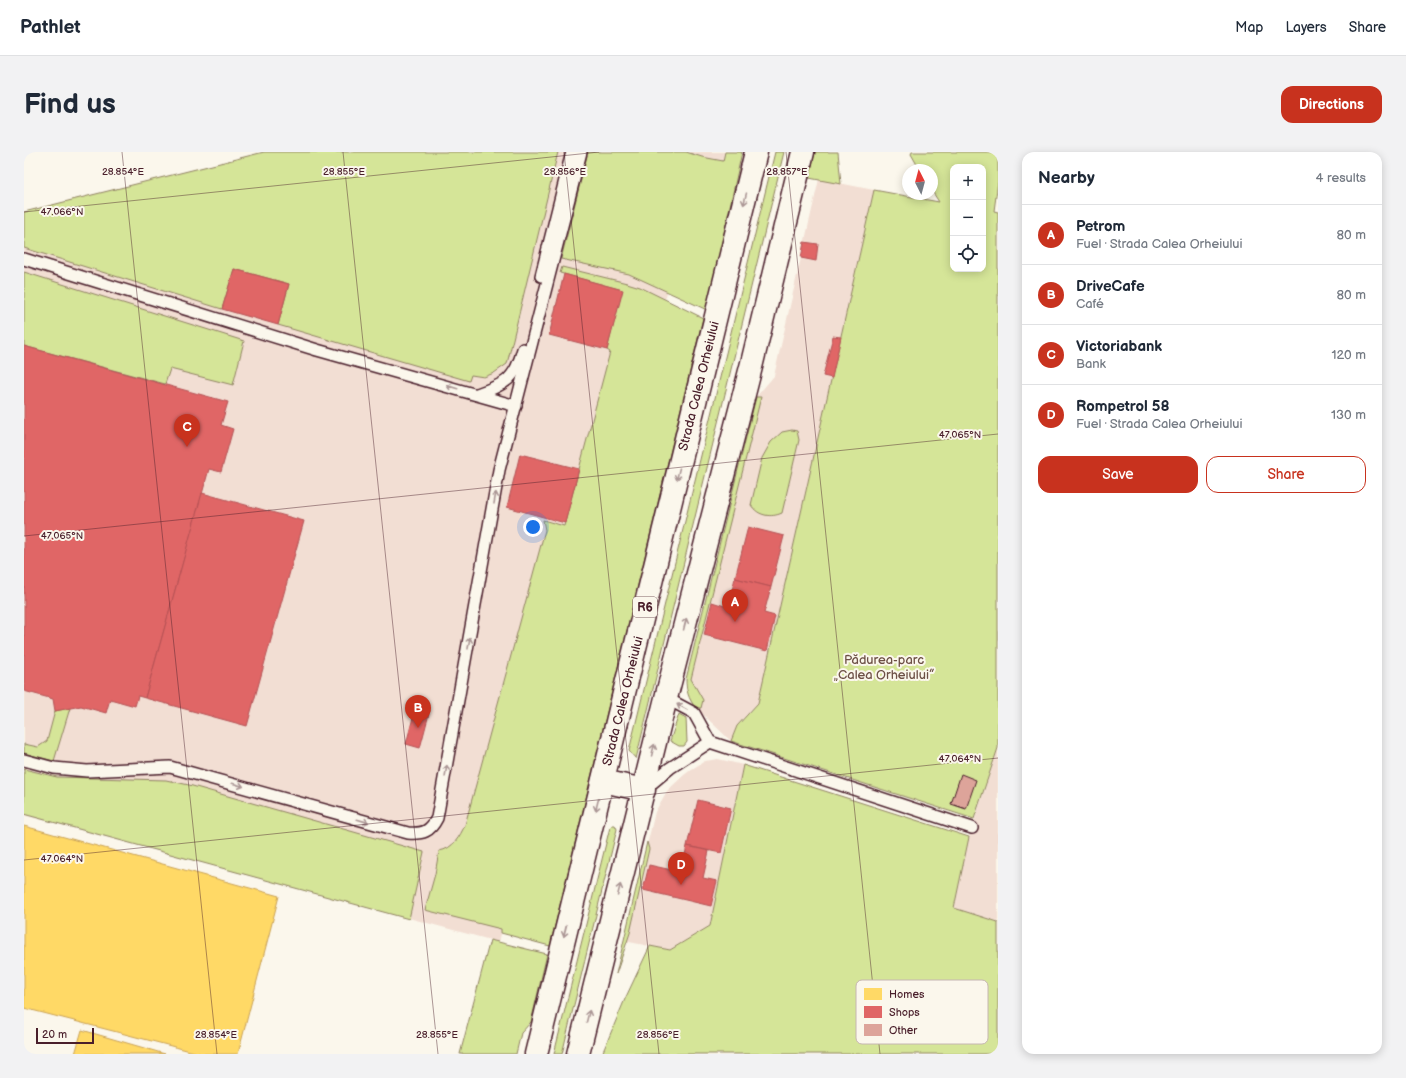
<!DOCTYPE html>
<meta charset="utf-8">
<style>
:root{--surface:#fff;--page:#f2f2f3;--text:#1f2937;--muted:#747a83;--line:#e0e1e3;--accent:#c8321e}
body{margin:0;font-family:"Balsamiq Sans",sans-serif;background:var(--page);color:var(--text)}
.controls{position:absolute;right:12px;top:12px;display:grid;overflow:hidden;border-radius:8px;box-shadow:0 2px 10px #0003}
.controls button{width:36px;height:36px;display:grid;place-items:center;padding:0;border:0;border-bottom:1px solid var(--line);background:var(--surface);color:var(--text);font:20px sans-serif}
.compass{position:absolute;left:878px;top:12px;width:36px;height:36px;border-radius:50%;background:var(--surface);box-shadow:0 2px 10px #0003;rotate:354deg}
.scale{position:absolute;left:12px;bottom:10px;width:58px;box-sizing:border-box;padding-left:4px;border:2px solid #4a1f2b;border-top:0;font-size:11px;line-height:14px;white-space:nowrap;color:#4a1f2b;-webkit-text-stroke:3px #fbf7ec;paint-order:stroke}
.you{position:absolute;left:509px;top:375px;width:14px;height:14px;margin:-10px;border:3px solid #fff;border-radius:50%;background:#1a73e8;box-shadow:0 0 0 6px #1a73e833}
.badge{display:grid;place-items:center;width:26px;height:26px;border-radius:50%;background:var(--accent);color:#fff;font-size:13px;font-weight:700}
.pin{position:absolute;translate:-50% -33px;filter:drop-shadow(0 1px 2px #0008)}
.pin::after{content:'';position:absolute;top:21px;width:14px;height:12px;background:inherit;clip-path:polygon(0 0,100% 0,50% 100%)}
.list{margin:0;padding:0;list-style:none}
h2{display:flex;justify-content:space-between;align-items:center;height:52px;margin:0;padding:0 16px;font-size:17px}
h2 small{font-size:13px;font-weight:400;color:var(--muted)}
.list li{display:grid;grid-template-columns:26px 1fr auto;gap:12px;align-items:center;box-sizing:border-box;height:60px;padding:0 16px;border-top:1px solid var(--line)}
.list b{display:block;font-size:15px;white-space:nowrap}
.list p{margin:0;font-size:13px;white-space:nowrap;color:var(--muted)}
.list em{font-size:13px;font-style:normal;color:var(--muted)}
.actions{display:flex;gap:8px;padding:12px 16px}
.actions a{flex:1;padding:9px 0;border:1px solid var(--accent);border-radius:12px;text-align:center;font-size:14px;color:var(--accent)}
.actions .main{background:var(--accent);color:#fff}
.icon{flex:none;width:22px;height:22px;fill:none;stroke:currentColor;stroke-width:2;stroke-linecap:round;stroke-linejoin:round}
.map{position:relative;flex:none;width:974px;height:902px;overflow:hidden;border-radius:12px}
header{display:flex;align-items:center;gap:24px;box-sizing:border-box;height:56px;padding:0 20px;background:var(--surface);border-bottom:1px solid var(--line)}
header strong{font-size:19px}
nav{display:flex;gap:22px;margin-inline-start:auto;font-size:14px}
.intro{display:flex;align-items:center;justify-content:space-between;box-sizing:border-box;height:96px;padding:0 24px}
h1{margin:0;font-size:28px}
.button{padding:10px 18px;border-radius:12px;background:var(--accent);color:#fff;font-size:14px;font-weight:700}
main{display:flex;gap:24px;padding:0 24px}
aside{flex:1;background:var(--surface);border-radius:12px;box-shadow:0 2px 10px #0003}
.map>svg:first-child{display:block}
</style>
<header>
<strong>Pathlet</strong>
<nav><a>Map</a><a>Layers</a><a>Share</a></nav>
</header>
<div class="intro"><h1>Find us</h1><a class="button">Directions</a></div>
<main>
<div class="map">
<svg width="974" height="902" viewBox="0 0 974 902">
<rect width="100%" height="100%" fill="#fbf7ec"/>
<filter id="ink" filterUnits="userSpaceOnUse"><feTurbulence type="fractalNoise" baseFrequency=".025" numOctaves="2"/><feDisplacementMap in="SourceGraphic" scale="8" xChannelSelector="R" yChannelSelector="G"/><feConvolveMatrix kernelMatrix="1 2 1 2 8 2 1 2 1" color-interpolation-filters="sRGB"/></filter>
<g filter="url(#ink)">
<g fill="#f2ded3">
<path d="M240 0H701L699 9 678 6 474 790 0 663V60Z"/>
<path d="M795 27 850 38 734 551 713 574 707 589 667 551 662 536V527L732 245 750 224Z"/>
<path d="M974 596V770L930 757 945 685Z"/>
<path d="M694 607 719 613 686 774 646 798 600 789 631 660 643 639 660 623 668 617 681 609Z"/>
</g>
<g fill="#d5e598" stroke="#908262" fill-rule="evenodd">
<path d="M240 0H534L483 212 470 221 460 225 447 223 445 229 254 173 265 132 210 117 198 157 0 96V60Z"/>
<path d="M564 0H662L678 5 699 9 701 0H718L683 158 605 122 537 107Z"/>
<path d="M751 0H760L612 607 605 599Z"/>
<path d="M791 0H814L817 32 785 26Z"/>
<path d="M888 0H974V29L970 59 974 60V596L950 667 707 589 713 574 734 551 850 38 915 50 908 39V18H896L887 2ZM929 15H959V117H929Z"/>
<path d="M538 115 603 131 616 135 679 166 526 794 477 781V777L401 758 411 722 415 699C429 697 436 684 441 673L521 378 519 368 540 374 586 200 583 198 598 138 536 121Z"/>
<path d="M0 120 220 189 209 233 146 217 141 232 0 194Z"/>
<path d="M732 245H737L667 527 679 548 677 556H672C664 547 662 537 662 527Z"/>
<path d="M768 278 773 279 775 288 758 361C747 366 734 364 727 353L738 306 747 290 758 280Z"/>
<path d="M46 556 30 609 0 601V592L14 595 23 589 31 559Z"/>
<path d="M655 562 662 566 663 590 660 594H655L646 589Z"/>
<path d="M719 613 945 685 930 756 974 770V902H578L601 847 626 794 646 798 686 774Z"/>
<path d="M0 617 33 625 142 628 165 633 400 700 385 767 3 663 0 662Z"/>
<path d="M588 673H591L593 677 538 902H530L586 675Z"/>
<path d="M623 690 625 697 606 781 592 822Z"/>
<path d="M466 788 523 802 507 870 497 881 492 902H436Z"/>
</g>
<g fill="#ffd966" stroke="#c9a154">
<path d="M0 674 255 744 214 902H178L0 856Z"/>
<path d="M58 878 141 902H51Z"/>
</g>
<g fill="#e06666" stroke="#b35154">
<path d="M780 90 794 92 792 109 777 106Z"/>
<path d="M210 117 265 132 254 173 198 157Z"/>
<path d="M540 122 599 138 583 198 525 183Z"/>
<path d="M809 184 817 185 808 226 799 224Z"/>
<path d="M0 194 204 250 197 273 209 277 197 320 185 317 121 546 114 544 111 554 86 547 82 561 57 554 31 559 29 547 0 539Z"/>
<path d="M496 302 555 317 541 371 483 355Z"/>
<path d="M178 341 280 369 223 574 121 546Z"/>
<path d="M724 375 760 384 747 435 711 426Z"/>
<path d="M711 426 747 435 740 461 751 464 743 499 680 483 688 450 704 455Z"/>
<path d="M391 558 405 562 396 596 382 592Z"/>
<path d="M674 648 707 656 697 701 663 694Z"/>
<path d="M663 694 685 699 679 726 693 729 687 754 619 738 625 713 657 720Z"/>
</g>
<path fill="#dda49a" stroke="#4a1f2b" d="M937 622 952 628 942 657 927 652Z"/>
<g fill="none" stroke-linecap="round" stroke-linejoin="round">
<defs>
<g id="service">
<path d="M0 107 293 198 492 254"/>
<path d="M517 124 548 0"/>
<path d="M453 242C482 232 491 228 499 197"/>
<path d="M642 546 670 561 686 590 948 676"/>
<path d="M0 608 30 616 63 619 146 615 384 681C399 682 406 680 413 666L475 318 557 0"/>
<path d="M622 636 646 616 686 590"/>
</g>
<g id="trunk">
<path d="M579 629 620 638"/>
<path d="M512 902 732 0"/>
<path d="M554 902 642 546 728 211 779 0"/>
</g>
</defs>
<use href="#service" stroke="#4a1f2b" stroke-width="14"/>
<use href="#trunk" stroke="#4a1f2b" stroke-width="25"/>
<use href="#service" stroke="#fbf7ec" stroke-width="11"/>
<use href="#trunk" stroke="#fbf7ec" stroke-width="22"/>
</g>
<defs><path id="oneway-shaft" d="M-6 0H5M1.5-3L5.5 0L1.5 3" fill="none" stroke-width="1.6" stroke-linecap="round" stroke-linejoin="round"/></defs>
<g stroke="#ab9695">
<use href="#oneway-shaft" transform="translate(721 47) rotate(104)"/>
<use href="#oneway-shaft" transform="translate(428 235) rotate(-164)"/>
<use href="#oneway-shaft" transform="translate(654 322) rotate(104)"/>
<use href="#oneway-shaft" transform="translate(471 346) rotate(-80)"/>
<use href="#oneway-shaft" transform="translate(661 472) rotate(-76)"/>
<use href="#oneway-shaft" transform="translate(445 491) rotate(-80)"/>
<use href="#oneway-shaft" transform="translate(658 555) rotate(-151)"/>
<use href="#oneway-shaft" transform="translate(629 598) rotate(-76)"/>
<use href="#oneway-shaft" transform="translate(422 619) rotate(-80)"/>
<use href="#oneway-shaft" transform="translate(214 633) rotate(16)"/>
<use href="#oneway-shaft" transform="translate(573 653) rotate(104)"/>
<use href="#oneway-shaft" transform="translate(339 669) rotate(16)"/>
<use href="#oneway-shaft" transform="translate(595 738) rotate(-76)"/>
<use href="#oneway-shaft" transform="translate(541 779) rotate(104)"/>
<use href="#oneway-shaft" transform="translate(564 864) rotate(-76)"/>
</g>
</g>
<path fill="none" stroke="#4a1f2b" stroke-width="1" stroke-opacity="0.45" d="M98 0 193 902M319 0 414 902M540 0 635 902M762 0 856 902M0 60 575 0M0 384 974 282M0 708 974 606"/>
<g text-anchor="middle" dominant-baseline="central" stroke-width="4" stroke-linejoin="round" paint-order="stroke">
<rect fill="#fbf7ec" stroke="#7f6065" stroke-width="1" x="609" y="445" width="24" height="20" rx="3"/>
<g font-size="12" font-weight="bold" fill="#4a1f2b">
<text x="621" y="455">R6</text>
</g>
<g font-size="13" fill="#4a1f2b" stroke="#fbf7ec">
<text transform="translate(675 234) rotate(-76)">Strada Calea Orheiului</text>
<text transform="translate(599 549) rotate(-76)">Strada Calea Orheiului</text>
</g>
<g font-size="13" fill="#6d5046" stroke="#fbf7ec">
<text x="860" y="508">Pădurea-parc<tspan x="860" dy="15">„Calea Orheiului”</tspan></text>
</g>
</g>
<rect x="832" y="828" width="132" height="64" rx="6" fill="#fbf7ec" stroke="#c6b6b2" stroke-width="1"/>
<rect x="840" y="836" width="18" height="12" fill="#ffd966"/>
<rect x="840" y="854" width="18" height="12" fill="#e06666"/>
<rect x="840" y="872" width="18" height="12" fill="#dda49a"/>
<g font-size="11" fill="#4a1f2b">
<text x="865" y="846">Homes</text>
<text x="865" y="864">Shops</text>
<text x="865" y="882">Other</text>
</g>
<g font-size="10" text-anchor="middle" fill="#4a1f2b" stroke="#fbf7ec" stroke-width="4" stroke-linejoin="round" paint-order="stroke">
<text x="99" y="23">28.854°E</text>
<text x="320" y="23">28.855°E</text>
<text x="541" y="23">28.856°E</text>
<text x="763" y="23">28.857°E</text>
<text x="38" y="63">47.066°N</text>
<text x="936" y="286">47.065°N</text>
<text x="38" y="387">47.065°N</text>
<text x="936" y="610">47.064°N</text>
<text x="38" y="710">47.064°N</text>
<text x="192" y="886">28.854°E</text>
<text x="413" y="886">28.855°E</text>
<text x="634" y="886">28.856°E</text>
</g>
</svg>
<div class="controls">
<button>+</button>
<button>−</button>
<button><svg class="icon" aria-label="locate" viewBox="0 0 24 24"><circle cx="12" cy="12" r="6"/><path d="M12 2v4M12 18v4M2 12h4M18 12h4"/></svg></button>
</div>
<svg class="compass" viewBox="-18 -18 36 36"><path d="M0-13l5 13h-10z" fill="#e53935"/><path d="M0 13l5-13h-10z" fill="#747a83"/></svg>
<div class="scale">20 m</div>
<div class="you"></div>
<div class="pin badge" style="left:711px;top:470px">A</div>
<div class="pin badge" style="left:394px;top:576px">B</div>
<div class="pin badge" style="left:163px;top:295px">C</div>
<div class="pin badge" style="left:657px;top:733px">D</div>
</div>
<aside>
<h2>Nearby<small>4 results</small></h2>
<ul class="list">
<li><span class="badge">A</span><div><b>Petrom</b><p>Fuel · Strada Calea Orheiului</p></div><em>80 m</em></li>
<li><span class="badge">B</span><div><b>DriveCafe</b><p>Café</p></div><em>80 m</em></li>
<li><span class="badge">C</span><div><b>Victoriabank</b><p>Bank</p></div><em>120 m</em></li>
<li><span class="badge">D</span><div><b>Rompetrol 58</b><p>Fuel · Strada Calea Orheiului</p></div><em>130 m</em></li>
</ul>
<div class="actions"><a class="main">Save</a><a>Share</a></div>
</aside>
</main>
